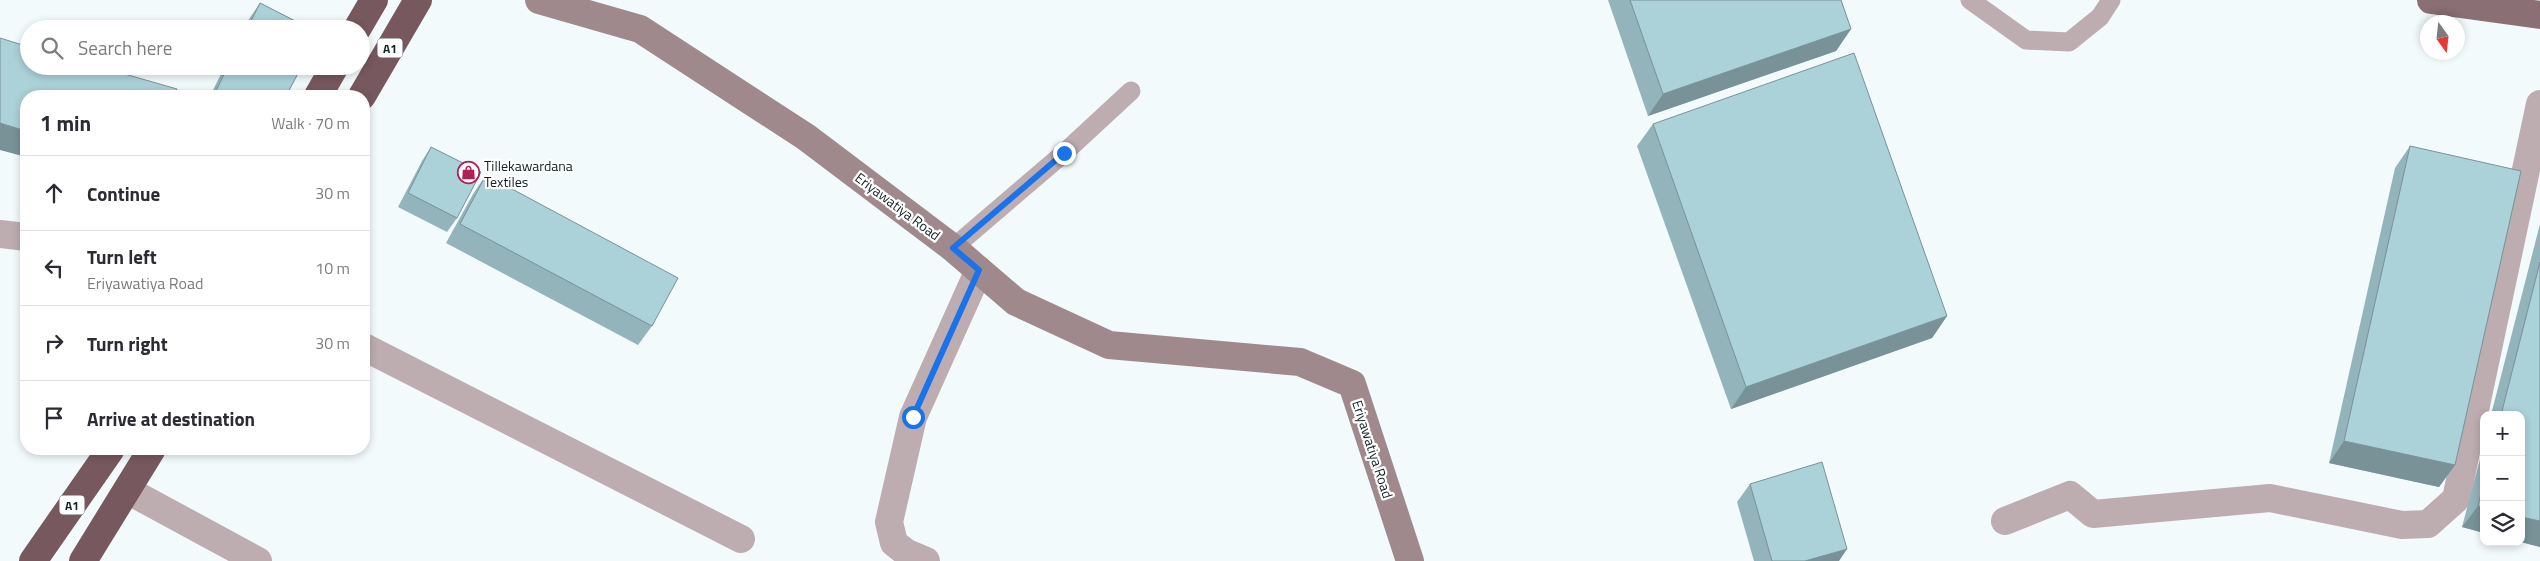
<!DOCTYPE html>
<meta charset="utf-8">
<style>
:root{--surface:#fff;--page:#f2f2f3;--text:#2b2b33;--muted:#7c7c81;--line:#e1e1e2}
body{margin:0;font-family:"Titillium Web",sans-serif;background:var(--page);color:var(--text)}
.controls{position:absolute;right:15px;bottom:15px;display:grid;overflow:hidden;border-radius:10px;box-shadow:0 2px 8px #0003}
.controls button{width:45px;height:45px;display:grid;place-items:center;padding:0;border:0;border-bottom:1px solid var(--line);background:var(--surface);color:var(--text);font:25px sans-serif}
.compass{position:absolute;left:2420px;top:15px;width:45px;height:45px;border-radius:50%;background:var(--surface);box-shadow:0 2px 8px #0003;rotate:165deg}
.stop{position:absolute;width:15px;height:15px;margin:-11px;border:4px solid #1a73e8;border-radius:50%;background:#fff}
.stop.end{background:#1a73e8;border-color:#fff;box-shadow:0 1px 5px #0008}
.list{margin:0;padding:0;list-style:none}
h2{display:flex;justify-content:space-between;align-items:center;height:65px;margin:0;padding:0 20px;font-size:21px}
h2 small{font-size:16px;font-weight:400;color:var(--muted)}
.list li{display:grid;grid-template-columns:32px 1fr auto;gap:15px;align-items:center;box-sizing:border-box;height:75px;padding:0 20px;border-top:1px solid var(--line)}
.list b{display:block;font-size:19px;white-space:nowrap}
.list p{margin:0;font-size:16px;white-space:nowrap;color:var(--muted)}
.list em{font-size:16px;font-style:normal;color:var(--muted)}
.icon{flex:none;width:28px;height:28px;fill:none;stroke:currentColor;stroke-width:2;stroke-linecap:round;stroke-linejoin:round}
.map{position:relative;flex:none;width:2540px;height:561px;overflow:hidden}
.search{position:absolute;background:var(--surface);box-shadow:0 2px 8px #0003;left:20px;top:20px;width:350px;height:55px;display:flex;align-items:center;gap:12px;box-sizing:border-box;padding:0 18px;border-radius:28px;color:var(--muted);font-size:19px}
.panel{position:absolute;background:var(--surface);box-shadow:0 2px 8px #0003;left:20px;top:90px;width:350px;height:365px;border-radius:20px}
.map>svg:first-child{display:block}
</style>
<div class="map">
<svg width="2540" height="561" viewBox="0 0 2540 561">
<rect width="100%" height="100%" fill="#f3fafc"/>
<g fill="none" stroke-linecap="round" stroke-linejoin="round">
<g stroke="#bdadb0" stroke-width="19">
<path d="M1970 0 2026 40 2069 42 2100 17 2111 0"/>
<path d="M953 248 1064 153 1131 91"/>
</g>
<g stroke="#bdadb0" stroke-width="28">
<path d="M0 234 26 237"/>
<path d="M364 347 741 539"/>
<path d="M127 490 258 561"/>
<path d="M2005 521 2070 495 2093 514 2270 498 2402 525 2428 524 2456 499 2540 104"/>
<path d="M926 561 907 553 894 543 889 522 913 417 979 270"/>
</g>
<path stroke="#9f898d" stroke-width="28" d="M539 0 640 29 806 137 953 248 1016 302 1109 345 1300 362 1352 384 1410 561"/>
<path stroke="#8a6f74" stroke-width="28" d="M2431 0 2540 15"/>
<g stroke="#77585e" stroke-width="28">
<path d="M357 29 374 0"/>
<path d="M318 96 335 66"/>
<path d="M362 96 418 0"/>
<path d="M33 561 111 449"/>
<path d="M83 561 152 449"/>
</g>
</g>
<g fill="#93b4bb">
<path d="M1608 0H1841L1851 29 1836 51 1648 116Z"/>
<path d="M260 3 311 29H244L247 22Z"/>
<path d="M225 66H302L286 96H210Z"/>
<path d="M1653 124 1947 316 1932 338 1731 409 1637 146Z"/>
<path d="M2410 146 2455 465 2439 487 2329 463 2395 168Z"/>
<path d="M431 147 457 218 447 232 398 207 422 161Z"/>
<path d="M486 175 652 326 638 345 446 243 473 194Z"/>
<path d="M2540 224V547L2521 542V415H2491Z"/>
<path d="M2484 444V533L2462 527Z"/>
<path d="M1750 484 1839 561H1754L1737 502Z"/>
</g>
<g fill="#789298">
<path d="M1851 29 1836 51 1648 116 1663 94Z"/>
<path d="M0 123 26 131V157L0 150Z"/>
<path d="M1947 316 1932 338 1731 409 1746 387Z"/>
<path d="M2344 441 2455 465 2439 487 2329 463Z"/>
<path d="M2478 506 2484 507V533L2462 527Z"/>
<path d="M2521 517 2540 521V547L2521 542Z"/>
<path d="M1847 549 1839 561H1805Z"/>
</g>
<g fill="#abd1d9" stroke="#789298">
<path d="M1630 0H1841L1851 29 1663 94Z"/>
<path d="M260 3 311 29H247Z"/>
<path d="M0 38 29 47V66H97L177 89 174 96H26V131L0 123Z"/>
<path d="M1854 53 1947 316 1746 387 1653 124Z"/>
<path d="M228 66H302L286 96H228L216 91Z"/>
<path d="M2410 146 2521 171 2455 465 2344 441Z"/>
<path d="M431 147 481 172 457 218 408 193Z"/>
<path d="M486 175 678 278 652 326 460 224Z"/>
<path d="M2540 262V521L2521 517V415H2501Z"/>
<path d="M1822 462 1847 549 1805 561H1772L1750 484Z"/>
<path d="M2484 482V507L2478 506Z"/>
</g>
<g fill="none" stroke-linecap="round" stroke-linejoin="round">
<path stroke="#1a73e8" stroke-width="6" d="M913 417 979 270 953 248 1064 153"/>
</g>
<defs>
<symbol id="shop-ring" viewBox="-11 -11 22 22"><circle r="9.5" fill="#fff" stroke="#b02054" stroke-width="1.5"/><path d="M-5-2.5h2.3a2.7 3.5 0 0 1 5.4 0H5L5.5 6h-11ZM-1.5-2.5h3a1.5 2.3 0 0 0-3 0Z" fill="#b02054"/></symbol>
</defs>
<g fill-rule="evenodd">
<use href="#shop-ring" x="456" y="160" width="25" height="25"/>
</g>
<g text-anchor="middle" dominant-baseline="central" stroke-width="4.5" stroke-linejoin="round" paint-order="stroke">
<g fill="#fff" stroke="#5a6466" stroke-width="1">
<rect x="377.5" y="38.5" width="25" height="19" rx="4"/>
<rect x="59.5" y="495.5" width="25" height="19" rx="4"/>
</g>
<g font-size="12" font-weight="bold" fill="#132224">
<text x="390" y="48">A1</text>
<text x="72" y="505">A1</text>
</g>
<g font-size="14" fill="#132224" stroke="#fff" text-anchor="start">
<text x="484" y="165">Tillekawardana<tspan x="484" dy="16">Textiles</tspan></text>
</g>
<g font-size="14" fill="#132224" stroke="#fff">
<text transform="translate(898 206) rotate(37)">Eriyawatiya Road</text>
<text transform="translate(1373 449) rotate(72)">Eriyawatiya Road</text>
</g>
</g>
</svg>
<div class="controls">
<button>+</button>
<button>−</button>
<button><svg class="icon" aria-label="layers" viewBox="0 0 24 24"><path d="M12 4l9 5-9 5-9-5zM3 14l9 5 9-5"/></svg></button>
</div>
<svg class="compass" viewBox="-18 -18 36 36"><path d="M0-13l5 13h-10z" fill="#e53935"/><path d="M0 13l5-13h-10z" fill="#7c7c81"/></svg>
<div class="stop" style="left:913px;top:417px"></div>
<div class="stop end" style="left:1064px;top:153px"></div>
<div class="search"><svg class="icon" aria-label="search" viewBox="0 0 24 24"><circle cx="10" cy="10" r="6"/><path d="M15 15l6 6"/></svg>Search here</div>
<section class="panel">
<h2>1 min<small>Walk · 70 m</small></h2>
<ul class="list">
<li><svg class="icon" aria-label="ahead" viewBox="0 0 24 24"><path d="M12 20V5M6 11l6-6 6 6"/></svg><div><b>Continue</b></div><em>30 m</em></li>
<li><svg class="icon" aria-label="left" viewBox="0 0 24 24"><path d="M17 20v-9H6M10 6l-5 5 5 5"/></svg><div><b>Turn left</b><p>Eriyawatiya Road</p></div><em>10 m</em></li>
<li><svg class="icon" aria-label="right" viewBox="0 0 24 24"><path d="M7 20v-9h11M14 6l5 5-5 5"/></svg><div><b>Turn right</b></div><em>30 m</em></li>
<li><svg class="icon" aria-label="arrive" viewBox="0 0 24 24"><path d="M6 21V4h12l-3 4 3 4H6"/></svg><div><b>Arrive at destination</b></div></li>
</ul>
</section>
</div>
